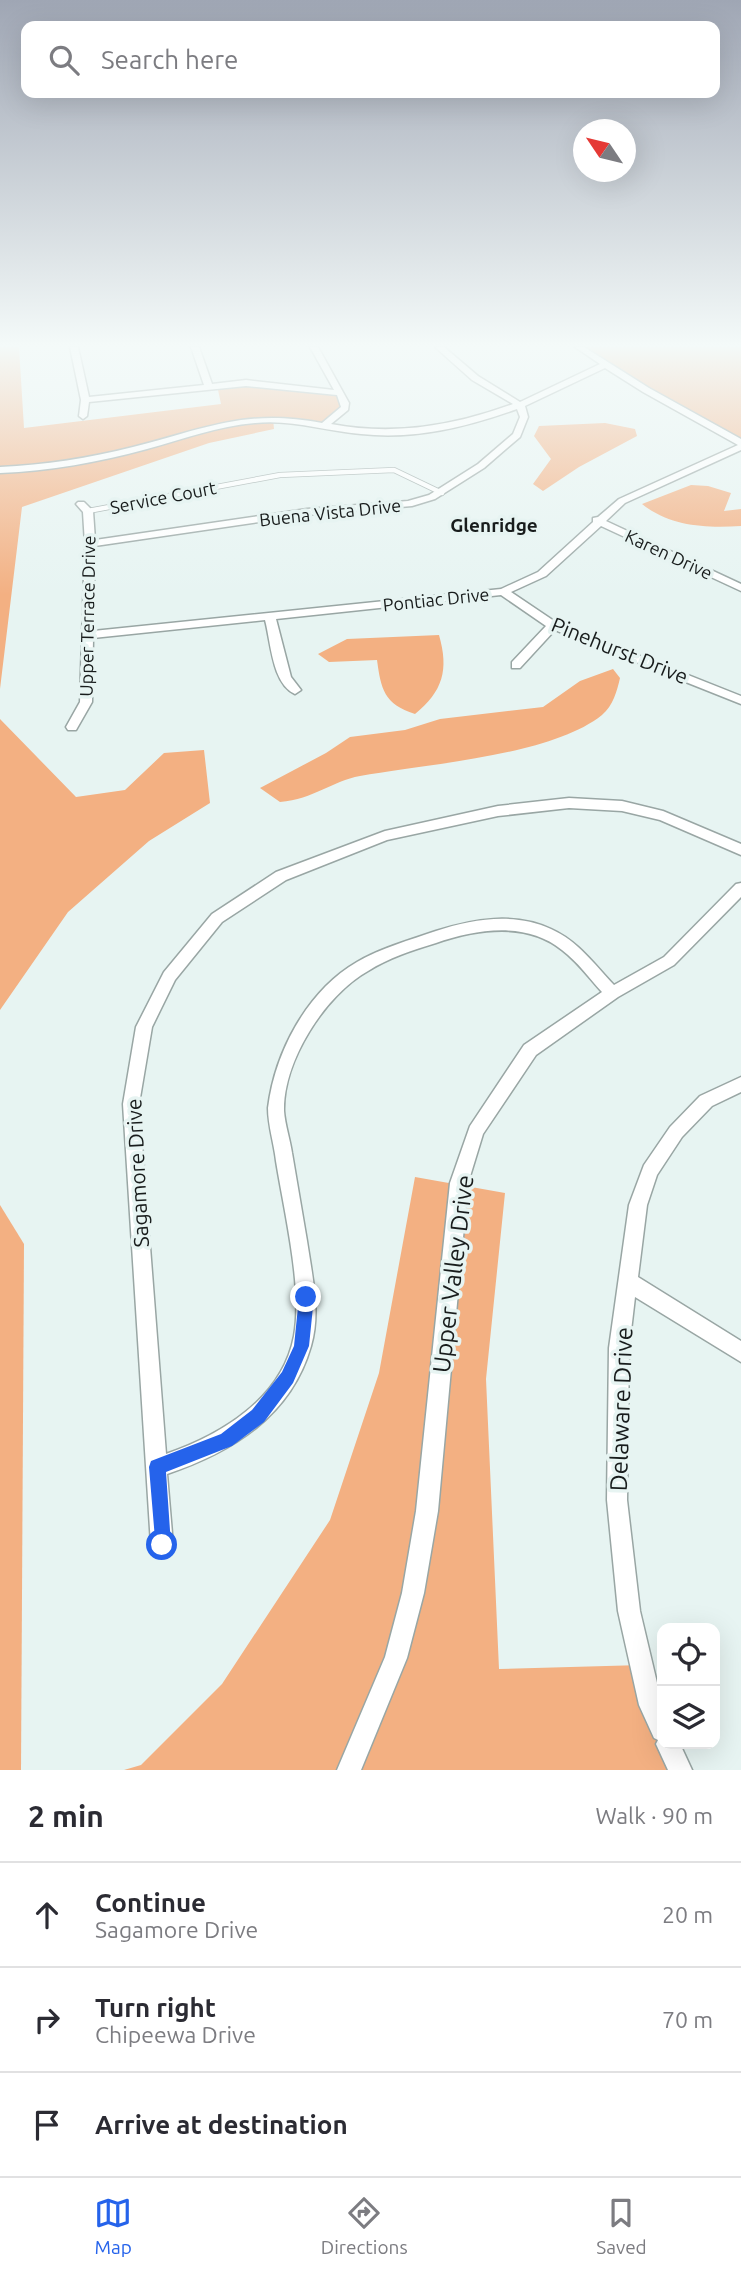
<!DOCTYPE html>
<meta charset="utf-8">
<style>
:root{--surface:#fff;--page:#f2f2f3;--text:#2b2b33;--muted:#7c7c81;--line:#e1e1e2;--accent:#2563eb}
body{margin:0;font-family:Ubuntu,sans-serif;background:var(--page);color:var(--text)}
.controls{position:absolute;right:21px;bottom:21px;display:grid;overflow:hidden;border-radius:14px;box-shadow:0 7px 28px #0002}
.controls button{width:63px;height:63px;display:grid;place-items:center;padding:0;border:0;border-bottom:2px solid var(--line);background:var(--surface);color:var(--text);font:35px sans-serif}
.compass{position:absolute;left:573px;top:119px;width:63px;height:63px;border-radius:50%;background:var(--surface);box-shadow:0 7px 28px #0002;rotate:305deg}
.stop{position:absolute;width:21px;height:21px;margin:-16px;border:5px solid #2563eb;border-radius:50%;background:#fff}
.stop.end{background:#2563eb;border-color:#fff;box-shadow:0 2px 7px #0008}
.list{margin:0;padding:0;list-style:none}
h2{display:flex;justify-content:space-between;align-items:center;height:91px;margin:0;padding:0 28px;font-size:30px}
h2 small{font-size:23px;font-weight:400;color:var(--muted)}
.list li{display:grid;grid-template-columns:46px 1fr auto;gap:21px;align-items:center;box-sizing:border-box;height:105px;padding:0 28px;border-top:2px solid var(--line)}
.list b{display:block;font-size:26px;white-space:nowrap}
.list p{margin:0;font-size:23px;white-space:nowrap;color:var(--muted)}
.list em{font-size:23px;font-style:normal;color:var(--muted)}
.icon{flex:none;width:38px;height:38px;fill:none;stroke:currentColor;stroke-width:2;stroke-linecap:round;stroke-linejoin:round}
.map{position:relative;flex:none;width:741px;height:1770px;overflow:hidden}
.search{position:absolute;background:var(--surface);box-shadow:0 7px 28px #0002;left:21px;right:21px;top:21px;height:77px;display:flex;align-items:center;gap:18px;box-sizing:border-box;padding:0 24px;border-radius:14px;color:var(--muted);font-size:26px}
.sheet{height:406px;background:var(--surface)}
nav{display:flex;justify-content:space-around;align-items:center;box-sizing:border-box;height:98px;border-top:2px solid var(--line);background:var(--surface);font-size:19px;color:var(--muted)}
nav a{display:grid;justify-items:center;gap:4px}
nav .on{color:var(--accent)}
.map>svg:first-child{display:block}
</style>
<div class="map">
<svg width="741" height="1770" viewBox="0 0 741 1770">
<rect width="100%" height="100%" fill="#e7f4f2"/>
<g fill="#f3b082">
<path d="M0 347H19L24 428 221 404 217 385 246 383 338 393 345 403 325 425 294 419H273L274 429 209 443 22 507 0 689Z"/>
<path d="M579 347H741V443L646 390Z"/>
<path d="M605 423 635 429 637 436 579 467 543 491 533 484 551 459 534 436 539 426Z"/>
<path d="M691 485 708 486 731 493 724 511 741 509V526C706 528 671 527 642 504Z"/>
<path d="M439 635C449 670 443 691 415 714 384 704 381 689 377 660L329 662 318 654 347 639Z"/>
<path d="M613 669 620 678C617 691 613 706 602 715 551 756 426 764 360 776 332 781 314 799 280 802L260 788 326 753 350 737 405 730 440 719 543 707 580 681Z"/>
<path d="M0 719 76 797 125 790 164 753 204 750 210 803 149 841 68 912 0 1010Z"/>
<path d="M415 1177 505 1193 486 1379 499 1669 642 1665 651 1705 662 1730V1744H668L680 1770H124L141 1765 222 1684 330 1520 379 1373Z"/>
<path d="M0 1205 24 1244 21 1770H0Z"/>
</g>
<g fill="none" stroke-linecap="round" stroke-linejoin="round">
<defs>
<path id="service" d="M88 511 280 475 394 470 442 493"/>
<g id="minor">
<path d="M70 347H78L89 397 204 385 191 347H199L212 384 246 380 334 390 310 347H318L349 403 348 410 331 424C394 436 453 426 513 404L472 380 435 347H444L478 376 520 402 600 364 575 347H584L649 388 741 439V450L625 503 606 521 741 584V591L601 526 546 576 511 592 557 623 741 696V704L555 630 520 668H512V662L546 626 501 595 276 619 291 677 301 690 295 694C272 684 271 642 265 620L93 638 92 702 76 730H68L66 727 80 702 85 544 83 512 76 504 78 502H84L93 511 95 540 307 509 408 501 429 495 478 464 513 434 520 417 517 409C467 427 414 440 361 434 325 431 291 419 255 423 218 426 183 439 147 449 99 462 50 471 0 473V467C45 465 89 458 133 447 204 429 246 408 322 423L341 407 337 395 246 386 89 402 87 416 83 419 79 416 81 400ZM605 368 643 392 738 445 619 499 598 517 593 518V522L538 572 501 589 93 631 95 546 307 515 412 506 435 499 484 468 520 437 528 417 525 406Z"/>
<path d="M569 798 622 801 663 811 741 844V855L660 820 622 811 569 808 498 816 387 840 286 880 222 922 175 980 152 1027 139 1104 166 1454C221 1435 282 1399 294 1336 303 1288 284 1211 276 1161 274 1143 268 1126 268 1108 275 1052 307 991 357 962 381 948 410 940 436 931 473 919 514 912 551 929 578 941 594 964 614 985L664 957 736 884 741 883V897L674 965 618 997 536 1055 483 1134 468 1183 438 1511 424 1593 407 1658 361 1770H337L385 1657 402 1593 416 1511 450 1183 470 1126 524 1045 602 992C589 978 578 962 562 950 526 921 477 929 436 943 413 950 388 958 368 971 325 995 283 1061 284 1111 285 1125 290 1139 292 1153 297 1182 302 1212 307 1241 312 1275 321 1312 311 1346 291 1416 232 1452 167 1474L173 1545 170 1553 162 1556 154 1553 151 1545 123 1104 136 1027 164 972 212 914 276 872 385 831 498 806Z"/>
<path d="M741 1077V1092L712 1106 682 1137 657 1175 647 1205 638 1277 741 1341V1362L635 1297 629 1348 627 1500 640 1611 662 1704V1744H680L692 1770H668L656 1744 658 1740 654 1738 639 1705 618 1611 607 1500 609 1348 629 1205 644 1165 670 1127 700 1096Z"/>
</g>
</defs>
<use href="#service" stroke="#99a6a4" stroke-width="6"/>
<use href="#minor" stroke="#99a6a4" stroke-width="3"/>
<use href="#service" stroke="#fff" stroke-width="4.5"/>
<use href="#minor" fill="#fff" fill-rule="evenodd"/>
</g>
<linearGradient id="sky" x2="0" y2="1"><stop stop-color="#9fa6b4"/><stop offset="0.58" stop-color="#f4faf9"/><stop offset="1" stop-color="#f4faf9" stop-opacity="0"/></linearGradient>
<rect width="741" height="595" fill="url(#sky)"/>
<path fill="#2563eb" d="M306 1289 314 1297 309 1346 293 1383 264 1422 232 1446 166 1472 171 1545 168 1551 162 1554 156 1551 149 1467 151 1461 221 1434 252 1410 282 1372 294 1346 299 1297Z"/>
<g text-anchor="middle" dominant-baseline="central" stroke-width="7" stroke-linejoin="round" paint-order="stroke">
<g font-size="18" fill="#181c1c" stroke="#e7f4f2">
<text transform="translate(163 497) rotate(-11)">Service Court</text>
<text transform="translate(330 512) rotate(-6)">Buena Vista Drive</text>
<text transform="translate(669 554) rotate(25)">Karen Drive</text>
<text transform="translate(436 599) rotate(-6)">Pontiac Drive</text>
<text transform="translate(87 616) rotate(-89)">Upper Terrace Drive</text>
</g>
<g font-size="19" font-weight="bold" fill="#181c1c" stroke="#e7f4f2">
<text x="494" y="525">Glenridge</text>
</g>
<g font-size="21" fill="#181c1c" stroke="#e7f4f2">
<text transform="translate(620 650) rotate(22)">Pinehurst Drive</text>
<text transform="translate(137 1173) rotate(-93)">Sagamore Drive</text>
</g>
<g font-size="24" fill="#181c1c" stroke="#e7f4f2">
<text transform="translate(453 1274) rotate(-83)">Upper Valley Drive</text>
<text transform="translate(621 1409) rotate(-88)">Delaware Drive</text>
</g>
</g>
</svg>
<div class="controls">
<button><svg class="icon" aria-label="locate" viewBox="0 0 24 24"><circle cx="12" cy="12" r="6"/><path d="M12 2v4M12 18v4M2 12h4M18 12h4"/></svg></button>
<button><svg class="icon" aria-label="layers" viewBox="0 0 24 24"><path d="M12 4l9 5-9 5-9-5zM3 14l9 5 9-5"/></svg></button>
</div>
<svg class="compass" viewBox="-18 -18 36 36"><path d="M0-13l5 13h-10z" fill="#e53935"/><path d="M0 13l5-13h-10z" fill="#7c7c81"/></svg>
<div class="stop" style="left:162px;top:1545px"></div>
<div class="stop end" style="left:306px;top:1297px"></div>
<div class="search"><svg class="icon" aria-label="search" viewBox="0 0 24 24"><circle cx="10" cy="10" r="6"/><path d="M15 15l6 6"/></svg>Search here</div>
</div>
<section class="sheet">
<h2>2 min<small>Walk · 90 m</small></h2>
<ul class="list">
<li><svg class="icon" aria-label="ahead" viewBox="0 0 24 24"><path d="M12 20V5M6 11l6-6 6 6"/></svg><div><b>Continue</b><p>Sagamore Drive</p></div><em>20 m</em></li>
<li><svg class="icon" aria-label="right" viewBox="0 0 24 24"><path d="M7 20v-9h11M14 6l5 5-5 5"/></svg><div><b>Turn right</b><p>Chipeewa Drive</p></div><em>70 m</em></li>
<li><svg class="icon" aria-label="arrive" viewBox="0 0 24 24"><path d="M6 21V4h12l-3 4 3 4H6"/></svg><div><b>Arrive at destination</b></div></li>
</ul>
</section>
<nav>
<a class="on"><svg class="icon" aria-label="map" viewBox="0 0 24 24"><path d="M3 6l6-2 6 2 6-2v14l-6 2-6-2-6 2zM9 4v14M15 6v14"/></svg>Map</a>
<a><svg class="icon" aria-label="directions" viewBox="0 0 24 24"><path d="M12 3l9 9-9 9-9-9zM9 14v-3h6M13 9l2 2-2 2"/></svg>Directions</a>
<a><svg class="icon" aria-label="saved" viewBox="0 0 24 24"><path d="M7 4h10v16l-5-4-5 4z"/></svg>Saved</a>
</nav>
